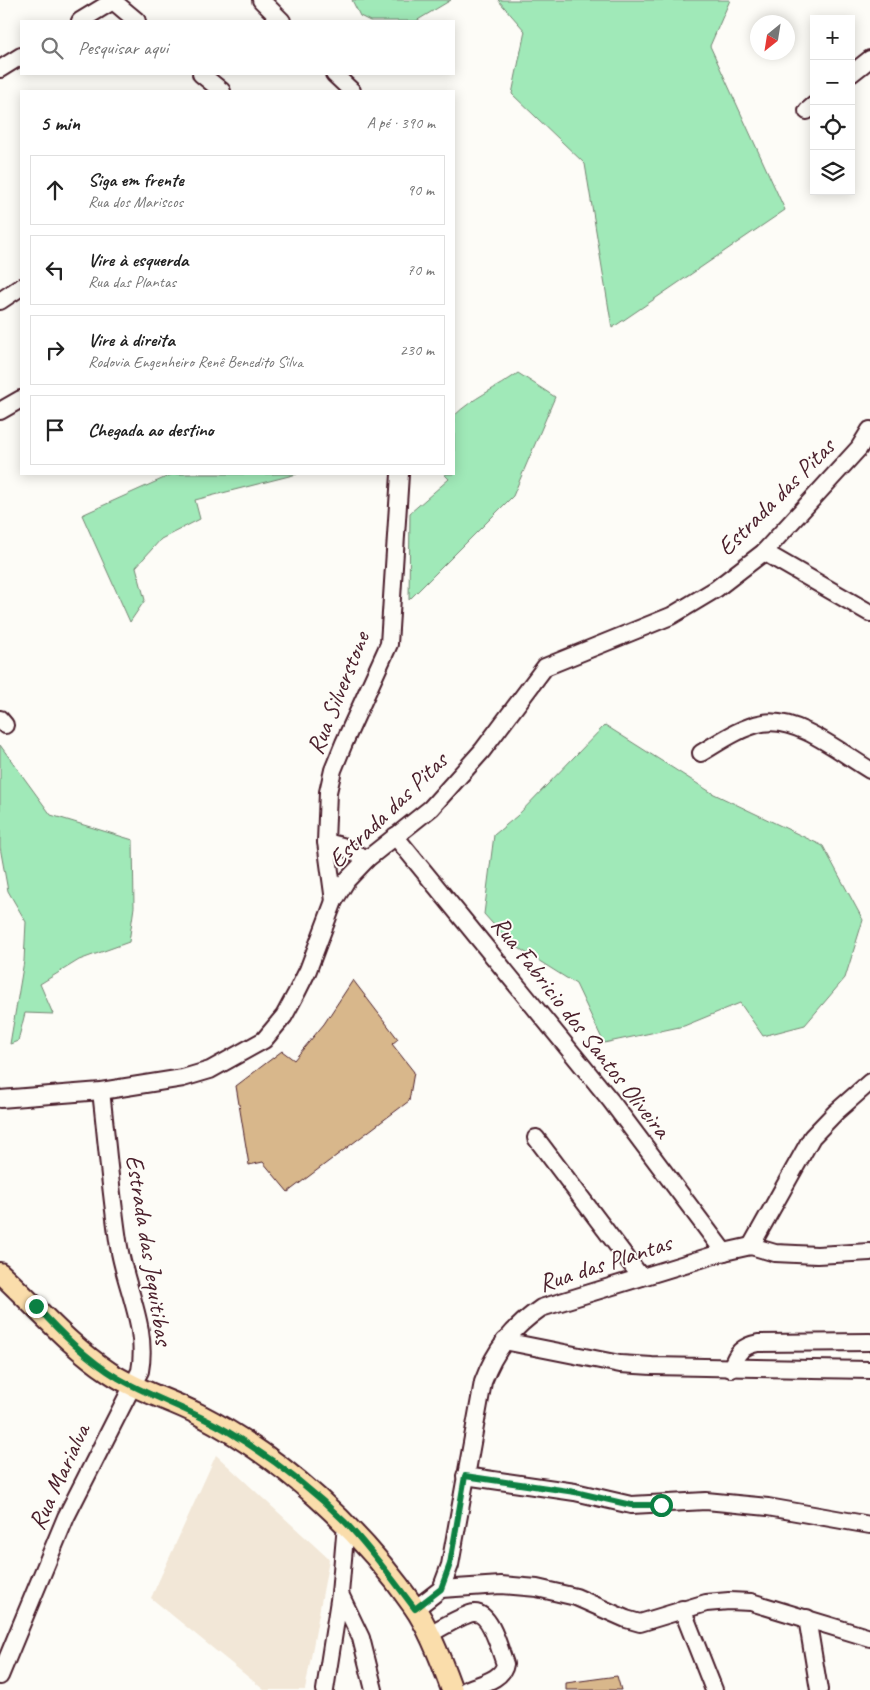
<!DOCTYPE html>
<html lang="pt">
<meta charset="utf-8">
<style>
:root{--surface:#fff;--page:#f2f2f2;--text:#222;--muted:#767676;--line:#e0e0e0}
body{margin:0;font-family:Caveat,sans-serif;background:var(--page);color:var(--text)}
.controls{position:absolute;right:15px;top:15px;display:grid;overflow:hidden;border-radius:0px;box-shadow:0 2px 12px #0003}
.controls button{width:45px;height:45px;display:grid;place-items:center;padding:0;border:0;border-bottom:1px solid var(--line);background:var(--surface);color:var(--text);font:25px sans-serif}
.compass{position:absolute;left:750px;top:15px;width:45px;height:45px;border-radius:50%;background:var(--surface);box-shadow:0 2px 12px #0003;rotate:210deg}
.stop{position:absolute;width:15px;height:15px;margin:-11px;border:4px solid #0b8043;border-radius:50%;background:#fff}
.stop.end{background:#0b8043;border-color:#fff;box-shadow:0 1px 5px #0008}
.list{margin:0;padding:0;list-style:none}
h2{display:flex;justify-content:space-between;align-items:center;height:65px;margin:0;padding:0 20px;font-size:21px}
h2 small{font-size:16px;font-weight:400;color:var(--muted)}
.list li{display:grid;grid-template-columns:32px 1fr auto;gap:15px;align-items:center;box-sizing:border-box;height:70px;margin:0 10px 10px;padding:0 10px;border:1px solid var(--line);border-radius:0px}
.list b{display:block;font-size:19px;white-space:nowrap}
.list p{margin:0;font-size:16px;white-space:nowrap;color:var(--muted)}
.list em{font-size:16px;font-style:normal;color:var(--muted)}
.icon{flex:none;width:28px;height:28px;fill:none;stroke:currentColor;stroke-width:2;stroke-linecap:round;stroke-linejoin:round}
.map{position:relative;flex:none;width:870px;height:1690px;overflow:hidden}
.search{position:absolute;background:var(--surface);box-shadow:0 2px 12px #0003;left:20px;top:20px;width:435px;height:55px;display:flex;align-items:center;gap:12px;box-sizing:border-box;padding:0 18px;border-radius:0px;color:var(--muted);font-size:19px}
.panel{position:absolute;background:var(--surface);box-shadow:0 2px 12px #0003;left:20px;top:90px;width:435px;height:385px;border-radius:0px}
.map>svg:first-child{display:block}
</style>
<div class="map">
<svg width="870" height="1690" viewBox="0 0 870 1690">
<rect width="100%" height="100%" fill="#fdfcf7"/>
<filter id="ink" filterUnits="userSpaceOnUse"><feTurbulence type="fractalNoise" baseFrequency=".02" numOctaves="2"/><feDisplacementMap in="SourceGraphic" scale="10" xChannelSelector="R" yChannelSelector="G"/><feConvolveMatrix kernelMatrix="1 2 1 2 8 2 1 2 1" color-interpolation-filters="sRGB"/></filter>
<g filter="url(#ink)">
<path fill="#f2e7d7" d="M216 1455 329 1559 305 1690H264L151 1598Z"/>
<g fill="#a0e9b8" stroke="#758472">
<path d="M352 0H451L416 21H370L360 16Z"/>
<path d="M498 0H730L710 46 785 210 612 328 585 164 512 94 525 31Z"/>
<path d="M518 373 555 397 513 496 409 600 410 513 449 479 444 474H454V416C472 398 497 388 518 373Z"/>
<path d="M173 474H297L195 500 200 519 161 539 136 567 145 600 130 622 82 515Z"/>
<path d="M605 725 712 793 823 846 863 920 845 978 805 1025 763 1036 740 1003 684 1026 604 1043 576 984 509 942 484 914 494 835 517 816Z"/>
<path d="M0 745 51 815 133 840 134 907 129 942 79 960 40 984 53 1014 25 1013 18 1041 10 1044 24 961 26 922 8 891 0 847Z"/>
</g>
<g fill="#d8b78b" stroke="#4a1f2b">
<path d="M353 980 398 1039 392 1044 414 1072 409 1101 288 1192 263 1162 249 1165 236 1086 282 1051 294 1060 324 1024Z"/>
<path d="M617 1676 621 1690H566V1683Z"/>
</g>
<g fill="none" stroke-linecap="round" stroke-linejoin="round">
<defs>
<g id="minor">
<path d="M112 0 137 21"/>
<path d="M261 0 282 21"/>
<path d="M80 21 113 1"/>
<path d="M0 69 21 56"/>
<path d="M201 74 222 91"/>
<path d="M334 74 352 91"/>
<path d="M851 74 870 59"/>
<path d="M807 111 814 105"/>
<path d="M0 301 21 287"/>
<path d="M0 411 21 399"/>
<path d="M764 552 870 613"/>
<path d="M0 719 5 725"/>
<path d="M701 753C721 741 741 727 763 723 798 717 841 753 870 770"/>
<path d="M395 836 611 1101 724 1252"/>
<path d="M326 842 342 846 367 859"/>
<path d="M334 901 326 842 328 792 333 770 344 743 389 644 400 474"/>
<path d="M0 1099 101 1091 183 1078 210 1070 264 1040 284 1016 297 992 308 970 334 901 347 880 367 859 431 808 482 751 545 667 671 616 716 589 764 552 859 448 870 430"/>
<path d="M536 1138 641 1277"/>
<path d="M751 1246 812 1137 836 1112 870 1082"/>
<path d="M504 1341 620 1364 652 1366 870 1370"/>
<path d="M731 1369C736 1353 742 1346 758 1343L870 1342"/>
<path d="M465 1476 575 1492 631 1505 706 1501 768 1507 870 1525"/>
<path d="M441 1589 501 1585 537 1588 576 1597 626 1619 640 1623 706 1603 729 1601 751 1602 870 1638"/>
<path d="M340 1594 361 1638 374 1690"/>
<path d="M415 1609 441 1589 450 1565 483 1382C495 1350 512 1328 541 1308L724 1252 751 1246 775 1253 817 1255 870 1252"/>
<path d="M682 1609 714 1690"/>
<path d="M807 1618 819 1690"/>
<path d="M428 1635C437 1630 466 1613 474 1613 491 1612 500 1651 505 1664 503 1680 479 1684 466 1690"/>
<path d="M0 1676 66 1517 140 1371C148 1328 126 1289 119 1247 111 1196 107 1143 101 1091"/>
<path d="M325 1690 340 1594 346 1524"/>
</g>
<path id="major" d="M0 1273C36 1306 68 1345 109 1372 137 1391 169 1399 198 1414 282 1457 361 1530 414 1607 429 1628 443 1665 452 1690"/>
</defs>
<use href="#minor" stroke="#4a1f2b" stroke-width="20"/>
<use href="#major" stroke="#4a1f2b" stroke-width="24"/>
<use href="#minor" stroke="#fdfcf7" stroke-width="16"/>
<use href="#major" stroke="#faddab" stroke-width="20"/>
</g>
</g>
<g fill="none" stroke-linecap="round" stroke-linejoin="round" filter="url(#ink)">
<path stroke="#0b8043" stroke-width="6" d="M36 1306C60 1332 86 1359 118 1378 153 1398 192 1410 227 1431 269 1456 311 1488 346 1523 371 1549 393 1580 415 1609L441 1589 450 1564 465 1476 575 1492 631 1505H661"/>
</g>
<g text-anchor="middle" dominant-baseline="central" stroke-width="4" stroke-linejoin="round" paint-order="stroke">
<g font-size="25" fill="#4a1f2b" stroke="#fdfcf7">
<text transform="translate(776 497) rotate(-45)">Estrada das Pitas</text>
<text transform="translate(338 693) rotate(-68)">Rua Silverstone</text>
<text transform="translate(388 810) rotate(-44)">Estrada das Pitas</text>
<text transform="translate(581 1027) rotate(52)">Rua Fabricio dos Santos Oliveira</text>
<text transform="translate(149 1250) rotate(81)">Estrada das Jequitibas</text>
<text transform="translate(605 1263) rotate(-18)">Rua das Plantas</text>
<text transform="translate(59 1477) rotate(-65)">Rua Marialva</text>
</g>
</g>
</svg>
<div class="controls">
<button>+</button>
<button>−</button>
<button><svg class="icon" aria-label="locate" viewBox="0 0 24 24"><circle cx="12" cy="12" r="6"/><path d="M12 2v4M12 18v4M2 12h4M18 12h4"/></svg></button>
<button><svg class="icon" aria-label="layers" viewBox="0 0 24 24"><path d="M12 4l9 5-9 5-9-5zM3 14l9 5 9-5"/></svg></button>
</div>
<svg class="compass" viewBox="-18 -18 36 36"><path d="M0-13l5 13h-10z" fill="#e53935"/><path d="M0 13l5-13h-10z" fill="#767676"/></svg>
<div class="stop" style="left:661px;top:1505px"></div>
<div class="stop end" style="left:36px;top:1306px"></div>
<div class="search"><svg class="icon" aria-label="search" viewBox="0 0 24 24"><circle cx="10" cy="10" r="6"/><path d="M15 15l6 6"/></svg>Pesquisar aqui</div>
<section class="panel">
<h2>5 min<small>A pé · 390 m</small></h2>
<ul class="list">
<li><svg class="icon" aria-label="ahead" viewBox="0 0 24 24"><path d="M12 20V5M6 11l6-6 6 6"/></svg><div><b>Siga em frente</b><p>Rua dos Mariscos</p></div><em>90 m</em></li>
<li><svg class="icon" aria-label="left" viewBox="0 0 24 24"><path d="M17 20v-9H6M10 6l-5 5 5 5"/></svg><div><b>Vire à esquerda</b><p>Rua das Plantas</p></div><em>70 m</em></li>
<li><svg class="icon" aria-label="right" viewBox="0 0 24 24"><path d="M7 20v-9h11M14 6l5 5-5 5"/></svg><div><b>Vire à direita</b><p>Rodovia Engenheiro Renê Benedito Silva</p></div><em>230 m</em></li>
<li><svg class="icon" aria-label="arrive" viewBox="0 0 24 24"><path d="M6 21V4h12l-3 4 3 4H6"/></svg><div><b>Chegada ao destino</b></div></li>
</ul>
</section>
</div>
